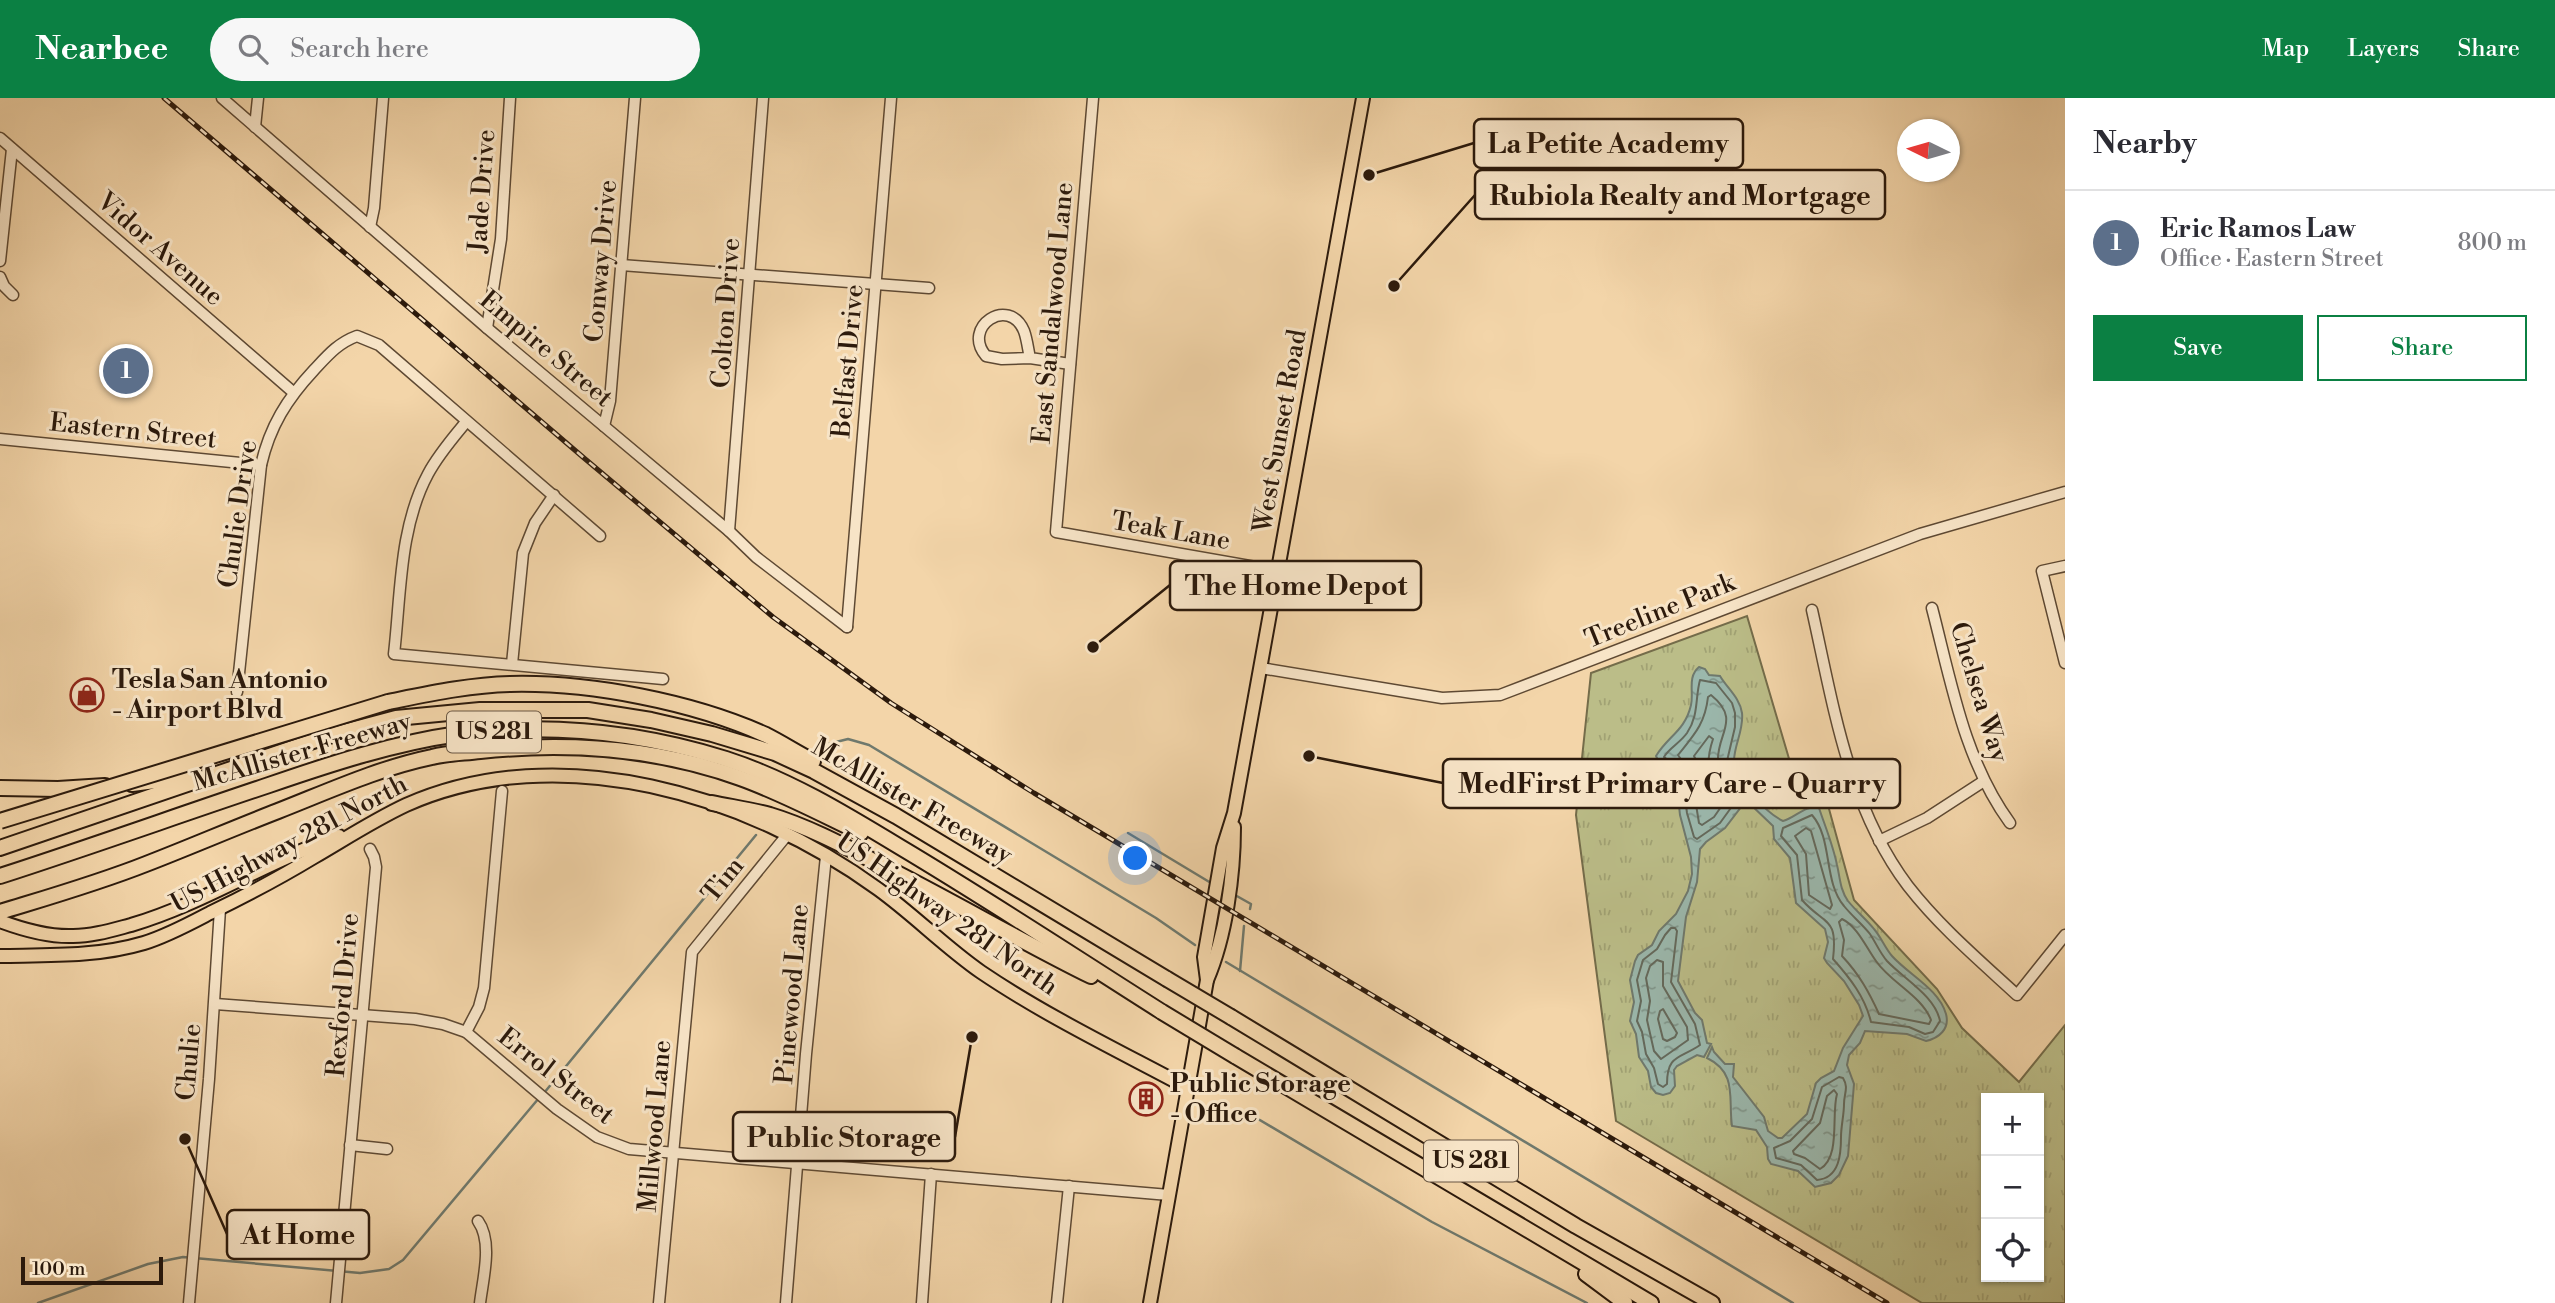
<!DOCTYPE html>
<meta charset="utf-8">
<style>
:root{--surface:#fff;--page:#f7f7f7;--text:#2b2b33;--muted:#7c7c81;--line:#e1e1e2;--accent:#0b8043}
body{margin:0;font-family:"Libre Bodoni",serif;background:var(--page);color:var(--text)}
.controls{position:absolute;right:21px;bottom:21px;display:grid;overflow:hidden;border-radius:0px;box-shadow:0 2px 5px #0004}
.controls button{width:63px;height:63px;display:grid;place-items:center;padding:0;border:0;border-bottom:2px solid var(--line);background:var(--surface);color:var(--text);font:35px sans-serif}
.compass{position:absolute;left:1897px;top:21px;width:63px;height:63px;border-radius:50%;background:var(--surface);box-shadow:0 2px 5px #0004;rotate:275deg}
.scale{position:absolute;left:21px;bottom:18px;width:142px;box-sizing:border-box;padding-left:7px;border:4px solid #2c1a0c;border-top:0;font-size:19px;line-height:24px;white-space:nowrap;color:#2c1a0c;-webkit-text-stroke:5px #f7e4c7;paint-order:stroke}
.you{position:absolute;left:1136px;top:761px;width:24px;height:24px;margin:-18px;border:5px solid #fff;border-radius:50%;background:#1a73e8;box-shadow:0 0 0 10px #1a73e833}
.badge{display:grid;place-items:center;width:46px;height:46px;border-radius:50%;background:var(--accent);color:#fff;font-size:23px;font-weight:700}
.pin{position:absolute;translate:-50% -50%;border:4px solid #fff;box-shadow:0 2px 7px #0006}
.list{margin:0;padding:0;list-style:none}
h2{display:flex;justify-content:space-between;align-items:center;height:91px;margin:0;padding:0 28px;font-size:30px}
h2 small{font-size:23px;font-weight:400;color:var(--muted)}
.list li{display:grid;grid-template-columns:46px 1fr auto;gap:21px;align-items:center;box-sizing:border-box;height:105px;padding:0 28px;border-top:2px solid var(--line)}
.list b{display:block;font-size:26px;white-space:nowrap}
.list p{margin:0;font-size:23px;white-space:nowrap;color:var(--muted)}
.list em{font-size:23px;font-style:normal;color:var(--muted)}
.actions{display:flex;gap:14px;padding:21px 28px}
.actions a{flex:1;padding:16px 0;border:2px solid var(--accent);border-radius:0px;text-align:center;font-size:24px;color:var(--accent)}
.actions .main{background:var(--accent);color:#fff}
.icon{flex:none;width:38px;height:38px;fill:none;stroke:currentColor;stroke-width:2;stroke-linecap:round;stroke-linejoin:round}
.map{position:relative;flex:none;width:2065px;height:1205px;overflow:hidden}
header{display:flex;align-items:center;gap:42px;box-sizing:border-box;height:98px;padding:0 35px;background:var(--accent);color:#fff}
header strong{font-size:33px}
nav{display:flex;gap:38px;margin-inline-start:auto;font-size:24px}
.search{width:490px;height:63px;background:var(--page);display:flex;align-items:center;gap:18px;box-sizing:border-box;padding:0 24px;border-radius:38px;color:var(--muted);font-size:26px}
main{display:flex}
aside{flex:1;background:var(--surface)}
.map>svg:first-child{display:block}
</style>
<header>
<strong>Nearbee</strong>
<div class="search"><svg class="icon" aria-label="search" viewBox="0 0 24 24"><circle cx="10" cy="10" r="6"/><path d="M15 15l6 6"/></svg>Search here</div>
<nav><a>Map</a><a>Layers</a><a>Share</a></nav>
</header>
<main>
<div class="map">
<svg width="2065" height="1205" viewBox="0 0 2065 1205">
<defs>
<pattern id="grass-tufts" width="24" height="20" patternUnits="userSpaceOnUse" patternTransform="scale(1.75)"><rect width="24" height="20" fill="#bbbd88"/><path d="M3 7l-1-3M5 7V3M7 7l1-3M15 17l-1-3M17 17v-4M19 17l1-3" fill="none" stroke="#a1a274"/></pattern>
<pattern id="water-ripples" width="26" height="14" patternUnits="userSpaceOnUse" patternTransform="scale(1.75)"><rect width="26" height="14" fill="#9bb8ad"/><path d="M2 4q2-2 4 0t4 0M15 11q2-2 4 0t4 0" fill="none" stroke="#7f958b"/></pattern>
</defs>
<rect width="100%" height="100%" fill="#f3d5a9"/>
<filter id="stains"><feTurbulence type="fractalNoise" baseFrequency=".00286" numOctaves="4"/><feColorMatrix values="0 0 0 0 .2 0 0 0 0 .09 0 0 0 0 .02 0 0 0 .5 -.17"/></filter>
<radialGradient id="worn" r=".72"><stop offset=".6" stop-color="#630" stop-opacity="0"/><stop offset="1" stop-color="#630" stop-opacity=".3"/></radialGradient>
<path fill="url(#grass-tufts)" stroke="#746c4a" stroke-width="2" fill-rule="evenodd" d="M1747 518 1795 681 1811 679 1823 689 1854 802 1937 891 1962 930 2019 984 2065 927V1205H1922L1616 1023 1576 717 1591 575ZM1986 1000H2039V1179H1986Z"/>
<path fill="url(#water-ripples)" stroke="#6f796d" stroke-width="2" d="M1699 569 1705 571 1709 577 1720 578C1727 590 1740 600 1742 615 1744 632 1734 647 1734 663 1733 681 1768 716 1783 723 1797 719 1804 707 1819 710 1825 728 1833 747 1837 767 1840 779 1840 792 1848 803 1856 813 1866 821 1874 831 1881 839 1885 850 1892 858 1909 877 1939 891 1946 916 1950 931 1939 940 1926 943L1907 936 1865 933 1860 945 1849 957 1847 967 1854 986 1848 1058 1839 1077 1831 1085 1815 1089 1798 1073 1771 1066 1768 1061 1767 1049 1756 1032 1732 1028C1728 1001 1738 975 1707 960L1712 949 1714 954 1725 966H1734L1733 979 1764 1019 1768 1033 1778 1040H1782L1807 1016 1816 985 1821 980 1834 973 1843 950 1863 918 1859 907 1844 883 1827 865 1824 860 1828 844 1825 831 1796 805 1790 760 1774 741 1773 728 1749 705 1745 704 1725 730 1706 744 1700 751 1697 784 1686 819 1678 883 1695 915 1702 922 1707 945 1711 946 1704 959 1697 957 1677 968 1674 972 1675 988 1670 995 1663 997 1656 995 1651 989 1648 973 1639 959 1636 936 1630 923 1634 904 1630 882 1635 863 1638 857 1652 847 1659 833 1676 816 1688 793 1692 776 1691 759 1680 717 1676 680 1673 675 1661 668 1656 658C1668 638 1685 633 1691 607 1694 594 1687 579 1699 569Z"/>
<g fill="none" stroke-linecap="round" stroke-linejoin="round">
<g stroke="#64695c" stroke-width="2">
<path d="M1700 582 1716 585 1732 605 1735 615V629L1727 663 1729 677 1741 696 1720 725 1697 741 1694 739 1687 715 1682 677 1678 670 1664 659C1669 650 1680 645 1687 635 1699 617 1695 600 1700 582Z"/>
<path d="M1711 597C1742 622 1716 636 1718 664 1719 677 1724 685 1730 696L1714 719 1702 727 1699 725 1691 676 1678 657C1694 637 1705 626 1708 599Z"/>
<path d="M1709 638 1713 641C1706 662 1707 676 1717 695L1708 707 1705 704 1702 675 1694 658Z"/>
<path d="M1812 717C1833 741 1823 783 1844 808 1852 818 1862 826 1870 836 1876 845 1880 855 1887 863 1905 882 1935 898 1940 923L1933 934 1925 936 1909 929 1871 924C1865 899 1850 880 1833 861 1838 818 1825 828 1802 802L1797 757 1781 738 1783 730Z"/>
<path d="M1806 730 1811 733 1832 807 1830 811 1809 797 1806 756 1795 738Z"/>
<path d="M1842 821C1857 828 1866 849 1876 863 1891 885 1922 898 1931 922L1929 926 1879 916C1869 894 1859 876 1842 858L1844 842 1839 824Z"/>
<path d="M1671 830H1675L1677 833 1671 884 1695 926 1700 947C1680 961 1667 956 1667 986L1663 989 1658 986 1654 970 1646 956 1642 934 1637 923 1641 903 1637 882 1643 862 1657 851 1665 837Z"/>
<path d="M1657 862 1663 864V888L1687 929 1688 942 1661 961 1654 953 1647 922 1650 903 1646 880 1650 868Z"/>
<path d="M1663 911 1677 935 1675 939 1667 943 1663 941 1658 921 1660 913Z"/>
<path d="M1839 979 1843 980C1849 990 1844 995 1844 1006 1844 1017 1841 1028 1841 1039 1841 1055 1840 1080 1817 1082L1801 1067 1776 1060 1774 1050 1790 1043 1812 1021 1822 989Z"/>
<path d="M1834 992 1837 996C1831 1017 1841 1059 1820 1071L1805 1060 1794 1056 1793 1053 1820 1025 1827 998Z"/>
</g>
<g stroke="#6f796d" stroke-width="2.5">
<path d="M828 646 848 641 869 647 1156 820 1195 847"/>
<path d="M1128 735 1211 785"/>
<path d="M1235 797 1251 806 1250 811"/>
<path d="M1226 864 1793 1205"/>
<path d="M1240 873 1244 828"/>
<path d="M544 995 756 737"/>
<path d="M1248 1015 1432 1124 1587 1205"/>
<path d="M38 1205 148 1166 183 1159 360 1175 389 1171 403 1162 539 1000"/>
</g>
<defs>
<g id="minor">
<path d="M222 0 487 230 729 433 756 459 847 529"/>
<path d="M1093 0 1056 434 1278 473"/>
<path d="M255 29 258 0"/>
<path d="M0 40 293 294"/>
<path d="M370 129 374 110 383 0"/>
<path d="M0 163 12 51"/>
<path d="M621 167 929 190"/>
<path d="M0 179 4 188 13 197"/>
<path d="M487 230 501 141 510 0"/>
<path d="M1030 260C1028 251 1027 241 1024 233 1009 197 961 229 986 258L1002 261 1030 260 1070 266"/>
<path d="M466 324C452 341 438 357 428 376 399 430 401 496 394 556L663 581"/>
<path d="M604 328 610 303 635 0"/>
<path d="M0 341 261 367"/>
<path d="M729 433 763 0"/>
<path d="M2065 468 2042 473 2065 565"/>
<path d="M1932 510C1951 583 1964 662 2010 725"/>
<path d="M1812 512C1833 605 1848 709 1908 788 1940 829 1979 862 2017 897L2065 837"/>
<path d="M847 529 891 0"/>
<path d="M512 566 523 455 535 425 554 397"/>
<path d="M1261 570 1442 600 1500 597 1920 436 2065 394"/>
<path d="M237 594 261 367C270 328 287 301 314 272 328 257 338 245 357 238L379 247 600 438"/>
<path d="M1879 743 1927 720 1984 683"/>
<path d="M215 906 415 921 443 926 466 934 557 1011 597 1039 629 1051 1169 1097"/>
<path d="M466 934 479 909 484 890 502 693"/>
<path d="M350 1047 387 1051"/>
<path d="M478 1123C493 1144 483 1180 480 1205"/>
<path d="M189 1205 209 981 220 811"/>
<path d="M336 1205 376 769 374 759 370 751"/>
<path d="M659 1205 692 854 787 737"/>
<path d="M786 1205 806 956 826 758"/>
<path d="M922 1205 931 1076"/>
<path d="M1057 1205 1069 1088"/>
</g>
<g id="major">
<path d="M0 823C24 832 48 839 73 838 93 838 112 832 131 827 205 805 267 763 339 738"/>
<path d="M0 858C48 857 97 859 144 845 167 838 189 826 210 815 245 798 281 779 314 759 345 741 374 722 406 707 559 639 749 697 878 791 914 817 945 849 981 874 1046 918 1119 953 1188 990"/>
<path d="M1207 882 1204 859 1223 750 1234 715 1363 0"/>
<path d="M1150 1205 1207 882C1226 838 1234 777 1234 729"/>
</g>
<g id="highway">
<path d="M388 604C428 596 469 587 510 586 590 584 693 604 766 637 782 645 797 655 813 663"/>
<path d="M132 686 192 678"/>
<path d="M0 690 58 691 105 688"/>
<path d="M712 705C731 709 751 712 770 717 810 729 850 751 887 770 956 805 1022 844 1091 878"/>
<path d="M0 750 325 639 396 620 480 612H588L651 622 712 636 775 655 814 673 896 718 1167 881"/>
<path d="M0 778C90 749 179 717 269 687 330 666 394 645 458 636 548 625 640 634 726 661 788 681 844 715 900 749 989 802 1075 859 1162 914"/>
<path d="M0 814C49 799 98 785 146 766 190 749 234 730 278 713 329 693 379 670 432 659 448 655 464 655 480 653 567 644 657 650 740 680 782 695 821 716 861 735"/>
<path d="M1231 919 1576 1128 1712 1205"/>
<path d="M1235 958 1651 1205"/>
<path d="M1586 1176 1625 1205"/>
</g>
</defs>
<use href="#minor" stroke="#5e4933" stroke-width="13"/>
<use href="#major" stroke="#2c1a0c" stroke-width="16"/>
<use href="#highway" stroke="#2c1a0c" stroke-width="18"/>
<use href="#minor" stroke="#f7e4c7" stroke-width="10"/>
<use href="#major" stroke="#f3d5a9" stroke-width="12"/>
<use href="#highway" stroke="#f3d5a9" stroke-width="14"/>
<defs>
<path id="rail" d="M164 0 584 360 773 519 891 605 1034 695 1887 1205"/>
</defs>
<use href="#rail" stroke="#2c1a0c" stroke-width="5"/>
<use href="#rail" stroke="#f7e4c7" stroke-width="2.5" stroke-dasharray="8" stroke-linecap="butt"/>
<defs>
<g id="highway-bridge">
<path d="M0 723 388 604"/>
<path d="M1167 881 1231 919"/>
<path d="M1162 914 1235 958"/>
</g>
</defs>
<use href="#highway-bridge" stroke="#2c1a0c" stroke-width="18" stroke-linecap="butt"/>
<use href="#highway-bridge" stroke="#f3d5a9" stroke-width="14"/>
</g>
<defs>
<symbol id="shop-ring" viewBox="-11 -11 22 22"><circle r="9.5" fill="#f7e4c7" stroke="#8f2418" stroke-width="1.5"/><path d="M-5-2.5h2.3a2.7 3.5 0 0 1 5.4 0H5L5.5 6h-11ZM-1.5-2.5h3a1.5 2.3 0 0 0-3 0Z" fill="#8f2418"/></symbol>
<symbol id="building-ring" viewBox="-11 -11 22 22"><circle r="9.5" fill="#f7e4c7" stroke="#8f2418" stroke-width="1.5"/><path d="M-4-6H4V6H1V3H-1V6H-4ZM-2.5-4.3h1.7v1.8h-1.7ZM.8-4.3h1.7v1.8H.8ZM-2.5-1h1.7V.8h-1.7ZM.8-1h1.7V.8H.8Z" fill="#8f2418"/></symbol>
</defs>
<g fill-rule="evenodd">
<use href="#shop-ring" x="68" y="578" width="38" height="38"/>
<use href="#building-ring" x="1127" y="982" width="38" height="38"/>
</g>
<g text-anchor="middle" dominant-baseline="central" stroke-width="6" stroke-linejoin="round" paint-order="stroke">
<g fill="#f7e4c7" stroke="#695744" stroke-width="2">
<rect x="447" y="613.5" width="94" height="41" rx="5"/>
<rect x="1424" y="1042.5" width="94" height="41" rx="5"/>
</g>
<g font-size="24" font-weight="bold" fill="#2c1a0c">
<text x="494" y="634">US 281</text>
<text x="1471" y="1063">US 281</text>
</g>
<g font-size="26" fill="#2c1a0c" stroke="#f7e4c7">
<text transform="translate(482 93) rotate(-86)">Jade Drive</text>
<text transform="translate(160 151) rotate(41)">Vidor Avenue</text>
<text transform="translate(601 163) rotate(-85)">Conway Drive</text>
<text transform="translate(726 215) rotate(-86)">Colton Drive</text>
<text transform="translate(1053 215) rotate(-85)">East Sandalwood Lane</text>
<text transform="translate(546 251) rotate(40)">Empire Street</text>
<text transform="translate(848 263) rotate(-85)">Belfast Drive</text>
<text transform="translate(133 333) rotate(6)">Eastern Street</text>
<text transform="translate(1280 333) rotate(-80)">West Sunset Road</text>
<text transform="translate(238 416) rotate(-82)">Chulie Drive</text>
<text transform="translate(1171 433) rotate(10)">Teak Lane</text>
<text transform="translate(1660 513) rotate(-22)">Treeline Park</text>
<text transform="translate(1979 594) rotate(73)">Chelsea Way</text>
<text transform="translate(302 654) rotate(-16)">McAllister Freeway</text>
<text transform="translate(912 703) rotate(30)">McAllister Freeway</text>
<text transform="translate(289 746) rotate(-28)">US Highway 281 North</text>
<text transform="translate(723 782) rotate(-51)">Tim</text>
<text transform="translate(947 816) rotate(35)">US Highway 281 North</text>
<text transform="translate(792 896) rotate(-85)">Pinewood Lane</text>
<text transform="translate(343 897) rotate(-85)">Rexford Drive</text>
<text transform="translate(189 964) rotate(-85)">Chulie</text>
<text transform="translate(556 978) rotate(38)">Errol Street</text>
<text transform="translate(655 1028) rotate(-85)">Millwood Lane</text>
</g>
<g font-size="26" font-weight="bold" fill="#2c1a0c" stroke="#f7e4c7" text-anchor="start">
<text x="112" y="582">Tesla San Antonio<tspan x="112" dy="30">- Airport Blvd</tspan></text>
<text x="1170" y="986">Public Storage<tspan x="1170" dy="30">- Office</tspan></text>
</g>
</g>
<path fill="none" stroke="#2c1a0c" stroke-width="2.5" d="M1369 77L1474 45M1394 188L1475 97M1093 549L1170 487M1309 658L1443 685M972 939L955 1039M185 1041L227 1136"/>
<g fill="#2c1a0c" stroke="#f7e4c7" stroke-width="2.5">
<circle cx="1369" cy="77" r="7"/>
<circle cx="1394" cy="188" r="7"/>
<circle cx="1093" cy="549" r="7"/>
<circle cx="1309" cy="658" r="7"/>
<circle cx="972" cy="939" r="7"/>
<circle cx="185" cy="1041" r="7"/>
</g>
<g fill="#f7e4c7" stroke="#2c1a0c" stroke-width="2.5">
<rect x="1474" y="21" width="269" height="49" rx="7"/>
<rect x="1475" y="72" width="410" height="49" rx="7"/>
<rect x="1170" y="463" width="251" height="49" rx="7"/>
<rect x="1443" y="661" width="457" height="49" rx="7"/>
<rect x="733" y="1014" width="222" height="49" rx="7"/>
<rect x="227" y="1112" width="142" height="49" rx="7"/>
</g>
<g font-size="28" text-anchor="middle" font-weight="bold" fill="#2c1a0c">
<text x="1608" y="55">La Petite Academy</text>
<text x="1680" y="107">Rubiola Realty and Mortgage</text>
<text x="1296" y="497">The Home Depot</text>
<text x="1672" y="695">MedFirst Primary Care - Quarry</text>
<text x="844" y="1049">Public Storage</text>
<text x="298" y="1146">At Home</text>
</g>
<rect width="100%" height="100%" filter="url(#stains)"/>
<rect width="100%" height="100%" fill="url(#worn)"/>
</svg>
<div class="controls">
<button>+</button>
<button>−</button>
<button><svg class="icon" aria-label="locate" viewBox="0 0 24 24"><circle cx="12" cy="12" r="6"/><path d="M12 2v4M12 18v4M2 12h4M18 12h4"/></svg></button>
</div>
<svg class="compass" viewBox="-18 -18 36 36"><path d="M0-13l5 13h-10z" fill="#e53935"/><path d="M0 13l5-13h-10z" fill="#7c7c81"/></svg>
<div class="scale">100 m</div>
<div class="you"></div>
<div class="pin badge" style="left:126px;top:273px;background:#5c6f8a">1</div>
</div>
<aside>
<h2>Nearby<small></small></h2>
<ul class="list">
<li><span class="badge" style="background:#5c6f8a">1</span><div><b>Eric Ramos Law</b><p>Office · Eastern Street</p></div><em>800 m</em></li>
</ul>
<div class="actions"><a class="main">Save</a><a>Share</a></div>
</aside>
</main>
